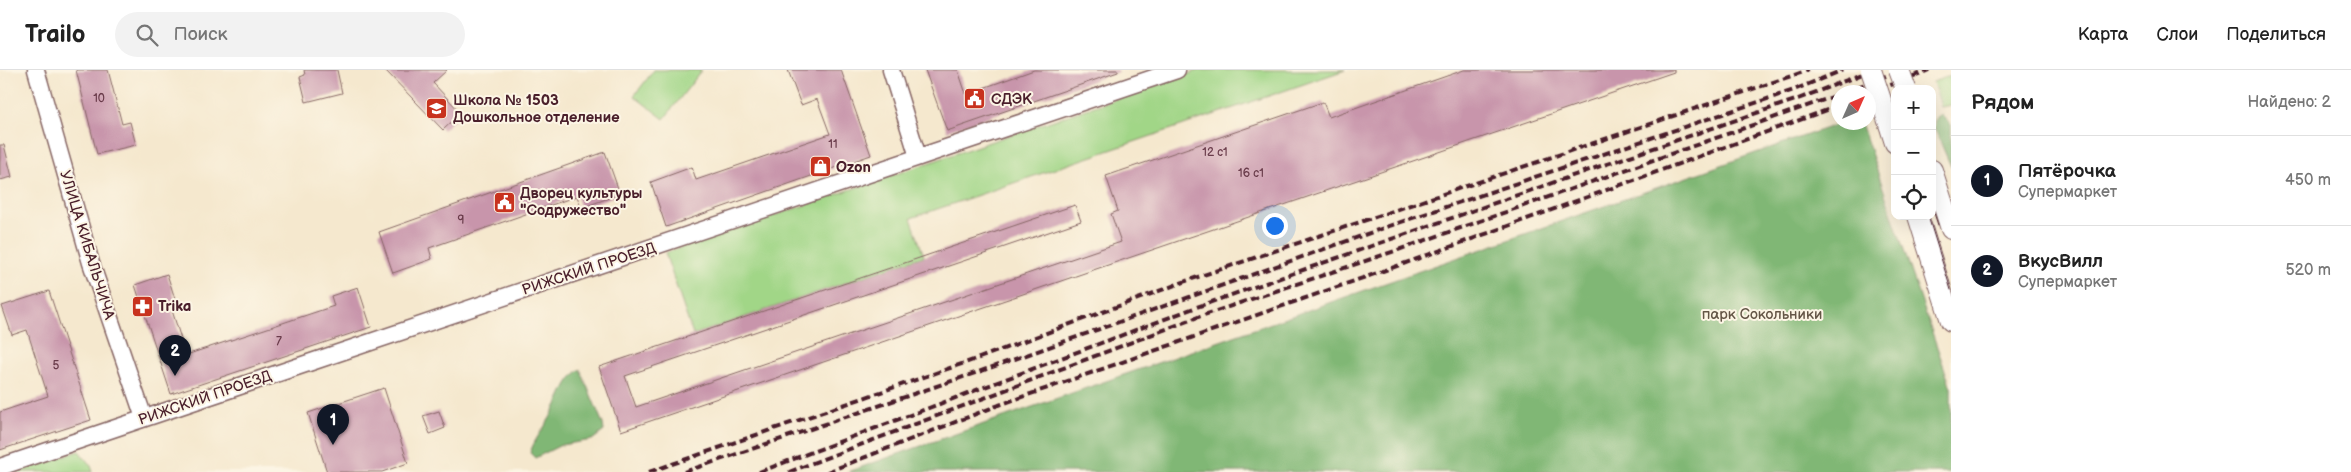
<!DOCTYPE html>
<html lang="ru">
<meta charset="utf-8">
<style>
:root{--surface:#fff;--page:#f2f2f2;--text:#222;--muted:#767676;--line:#e0e0e0;--accent:#111827}
body{margin:0;font-family:"Balsamiq Sans",sans-serif;background:var(--page);color:var(--text)}
.controls{position:absolute;right:15px;top:15px;display:grid;overflow:hidden;border-radius:10px;box-shadow:0 5px 20px #0002}
.controls button{width:45px;height:45px;display:grid;place-items:center;padding:0;border:0;border-bottom:1px solid var(--line);background:var(--surface);color:var(--text);font:25px sans-serif}
.compass{position:absolute;left:1831px;top:15px;width:45px;height:45px;border-radius:50%;background:var(--surface);box-shadow:0 5px 20px #0002;rotate:45deg}
.you{position:absolute;left:1274px;top:155px;width:18px;height:18px;margin:-12px;border:4px solid #fff;border-radius:50%;background:#1a73e8;box-shadow:0 0 0 8px #1a73e833}
.badge{display:grid;place-items:center;width:32px;height:32px;border-radius:50%;background:var(--accent);color:#fff;font-size:16px;font-weight:700}
.pin{position:absolute;translate:-50% -41px;filter:drop-shadow(0 1px 2px #0008)}
.pin::after{content:'';position:absolute;top:26px;width:18px;height:15px;background:inherit;clip-path:polygon(0 0,100% 0,50% 100%)}
.list{margin:0;padding:0;list-style:none}
h2{display:flex;justify-content:space-between;align-items:center;height:65px;margin:0;padding:0 20px;font-size:21px}
h2 small{font-size:16px;font-weight:400;color:var(--muted)}
.list li{display:grid;grid-template-columns:32px 1fr auto;gap:15px;align-items:center;box-sizing:border-box;height:90px;padding:0 20px;border-top:1px solid var(--line)}
.list b{display:block;font-size:19px;white-space:nowrap}
.list p{margin:0;font-size:16px;white-space:nowrap;color:var(--muted)}
.list em{font-size:16px;font-style:normal;color:var(--muted)}
.icon{flex:none;width:28px;height:28px;fill:none;stroke:currentColor;stroke-width:2;stroke-linecap:round;stroke-linejoin:round}
.map{position:relative;flex:none;width:1951px;height:402px;overflow:hidden}
header{display:flex;align-items:center;gap:30px;box-sizing:border-box;height:70px;padding:0 25px;background:var(--surface);border-bottom:1px solid var(--line)}
header strong{font-size:24px}
nav{display:flex;gap:28px;margin-inline-start:auto;font-size:18px}
.search{width:350px;height:45px;background:var(--page);display:flex;align-items:center;gap:12px;box-sizing:border-box;padding:0 18px;border-radius:28px;color:var(--muted);font-size:19px}
main{display:flex}
aside{flex:1;background:var(--surface)}
.map>svg:first-child{display:block}
</style>
<header>
<strong>Trailo</strong>
<div class="search"><svg class="icon" aria-label="search" viewBox="0 0 24 24"><circle cx="10" cy="10" r="6"/><path d="M15 15l6 6"/></svg>Поиск</div>
<nav><a>Карта</a><a>Слои</a><a>Поделиться</a></nav>
</header>
<main>
<div class="map">
<svg width="1951" height="402" viewBox="0 0 1951 402">
<rect width="100%" height="100%" fill="#fcf5e5"/>
<filter id="ink" filterUnits="userSpaceOnUse"><feTurbulence type="fractalNoise" baseFrequency=".02" numOctaves="2"/><feDisplacementMap in="SourceGraphic" scale="10" xChannelSelector="R" yChannelSelector="G"/><feConvolveMatrix kernelMatrix="1 2 1 2 8 2 1 2 1" color-interpolation-filters="sRGB"/></filter>
<filter id="wash" filterUnits="userSpaceOnUse"><feTurbulence type="fractalNoise" baseFrequency=".0096" numOctaves="4" result="noise"/><feDisplacementMap in="SourceGraphic" scale="20" xChannelSelector="R" yChannelSelector="G"/><feGaussianBlur stdDeviation="1.12" result="paint"/><feColorMatrix in="noise" values="0 0 0 0 0 0 0 0 0 0 0 0 0 0 0 0 0 1.4 0 .05"/><feComposite in="paint" operator="in"/></filter>
<g filter="url(#wash)">
<rect width="100%" height="100%" fill="#f5e8ce"/>
<g fill="#a1d687" stroke="#767a59">
<path d="M654 0H702L664 49 634 26Z"/>
<path d="M1200 0H1345L911 148 924 186 693 265 665 183Z"/>
<path d="M1951 5V35L1941 37 1933 12Z"/>
<path d="M79 381 91 396 93 402H16Z"/>
</g>
<g fill="#80b774" stroke="#656b50">
<path d="M1941 45 1951 55V97L1934 57 1935 50Z"/>
<path d="M1844 52 1861 53 1951 318V402H847Z"/>
<path d="M580 299 603 354 604 361 592 370 561 375 535 388 530 383C535 367 546 357 553 342 563 325 564 312 580 299Z"/>
</g>
<g id="blocks">
<g fill="#c895ab">
<path d="M76 0H108L122 54 130 52 136 75 97 84Z"/>
<path d="M304 0H337L342 23 306 32 300 7 305 5Z"/>
<path d="M385 0H447L433 13 461 43 443 60Z"/>
<path d="M788 0H841L871 85 666 157 651 112 692 97 696 110 830 64 817 29 801 35Z"/>
<path d="M925 0H958L966 24 1034 0H1118V2L947 61Z"/>
<path d="M1464 0H1674V2L621 361 599 297 1075 135 1081 151 625 306 636 337 1121 172 1111 144 1118 141 1106 106 1323 32 1329 47Z"/>
<path d="M0 75H4L12 107 0 110Z"/>
<path d="M605 82 620 124 581 138 577 126 429 178 432 189 393 203 379 162Z"/>
<path d="M167 204 176 232 170 234 186 285 334 236 331 226 358 217 371 257 171 324 135 215Z"/>
<path d="M49 221 91 350 0 380V342L48 326 27 260 12 265 2 236Z"/>
<path d="M384 318 408 393 382 402H327L308 343Z"/>
<path d="M439 341 445 358 430 364 423 346Z"/>
</g>
</g>
</g>
<g filter="url(#ink)">
<use href="#blocks" fill-opacity="0" stroke="#866564" stroke-width="1"/>
<g fill="none" stroke-linecap="round" stroke-linejoin="round">
<defs>
<g id="minor">
<path d="M36 0 91 193 144 348"/>
<path d="M891 0 918 87"/>
<path d="M0 397 1177 0"/>
</g>
<g id="major">
<path d="M1889 54 1895 73"/>
<path d="M1932 100 1951 159"/>
<path d="M1918 146 1951 251"/>
</g>
</defs>
<use href="#minor" stroke="#866564" stroke-width="19"/>
<use href="#major" stroke="#866564" stroke-width="22"/>
<use href="#minor" stroke="#fff" stroke-width="16"/>
<use href="#major" stroke="#fff" stroke-width="20"/>
<g stroke="#4a1f2b" stroke-width="1">
<path d="M1881 0 1895 40"/>
<path d="M1932 137 1938 155"/>
<path d="M1928 146 1951 220"/>
</g>
<g stroke="#4a1f2b" stroke-width="4" stroke-dasharray="8 4" stroke-linecap="butt">
<path d="M1845 22 1901 0"/>
<path d="M1868 24 1929 0"/>
<path d="M649 402 979 288 1186 211 1809 0"/>
<path d="M684 402 984 300 1392 155 1794 20 1843 0"/>
<path d="M759 402 1194 238 1595 98 1798 29 1873 0"/>
<path d="M789 402 1198 247 1398 180 1838 25"/>
<path d="M827 402 999 335 1403 194 1838 36"/>
</g>
<defs>
<g id="major-bridge">
<path d="M1871 0 1889 54"/>
<path d="M1899 0 1906 19"/>
</g>
</defs>
<use href="#major-bridge" stroke="#866564" stroke-width="22" stroke-linecap="butt"/>
<use href="#major-bridge" stroke="#fff" stroke-width="20"/>
</g>
</g>
<defs>
<symbol id="civic-square" viewBox="-11 -11 22 22"><rect x="-9" y="-9" width="18" height="18" rx="4" fill="#c8321e" stroke="#fcf5e5"/><path d="M-.6-6.5H3V-4.5H.6V-3L4-1V1h2V6H-6V1h2V-1L-.6-3ZM-1.2 2.5V6h2.4V2.5Z" fill="#fff"/></symbol>
<symbol id="school-square" viewBox="-11 -11 22 22"><rect x="-9" y="-9" width="18" height="18" rx="4" fill="#c8321e" stroke="#fcf5e5"/><path d="M0-5L7-2L0 1L-7-2ZM-4 1L0 2.5L4 1V4Q0 6-4 4Z" fill="#fff"/></symbol>
<symbol id="shop-square" viewBox="-11 -11 22 22"><rect x="-9" y="-9" width="18" height="18" rx="4" fill="#c8321e" stroke="#fcf5e5"/><path d="M-5-2.5h2.3a2.7 3.5 0 0 1 5.4 0H5L5.5 6h-11ZM-1.5-2.5h3a1.5 2.3 0 0 0-3 0Z" fill="#fff"/></symbol>
<symbol id="pharmacy-square" viewBox="-11 -11 22 22"><rect x="-9" y="-9" width="18" height="18" rx="4" fill="#c8321e" stroke="#fcf5e5"/><path d="M-2-6h4v4h4v4h-4v4h-4v-4h-4v-4h4Z" fill="#fff"/></symbol>
</defs>
<g fill-rule="evenodd">
<use href="#civic-square" x="962" y="16" width="25" height="25"/>
<use href="#school-square" x="424" y="26" width="25" height="25"/>
<use href="#shop-square" x="808" y="84" width="25" height="25"/>
<use href="#civic-square" x="492" y="120" width="25" height="25"/>
<use href="#pharmacy-square" x="130" y="224" width="25" height="25"/>
</g>
<g text-anchor="middle" dominant-baseline="central" stroke-width="4" stroke-linejoin="round" paint-order="stroke">
<g font-size="12" fill="#6a3c4b">
<text x="99" y="28">10</text>
<text x="833" y="74">11</text>
<text x="1215" y="82">12 с1</text>
<text x="1251" y="103">16 с1</text>
<text x="461" y="150">9</text>
<text x="279" y="271">7</text>
<text x="56" y="295">5</text>
</g>
<g font-size="15" font-weight="bold" fill="#4a1f2b" stroke="#fcf5e5" text-anchor="start">
<text x="991" y="29">СДЭК</text>
<text x="453" y="30">Школа № 1503<tspan x="453" dy="17">Дошкольное отделение</tspan></text>
<text x="836" y="97">Ozon</text>
<text x="520" y="123">Дворец культуры<tspan x="520" dy="17">"Содружество"</tspan></text>
<text x="158" y="236">Trika</text>
</g>
<g font-size="15" fill="#4a1f2b" stroke="#fcf5e5">
<text transform="translate(87 175) rotate(73)">УЛИЦА КИБАЛЬЧИЧА</text>
<text transform="translate(589 199) rotate(-18)">РИЖСКИЙ ПРОЕЗД</text>
<text transform="translate(205 328) rotate(-19)">РИЖСКИЙ ПРОЕЗД</text>
</g>
<g font-size="15" fill="#645647" stroke="#fcf5e5">
<text x="1762" y="244">парк Сокольники</text>
</g>
</g>
</svg>
<div class="controls">
<button>+</button>
<button>−</button>
<button><svg class="icon" aria-label="locate" viewBox="0 0 24 24"><circle cx="12" cy="12" r="6"/><path d="M12 2v4M12 18v4M2 12h4M18 12h4"/></svg></button>
</div>
<svg class="compass" viewBox="-18 -18 36 36"><path d="M0-13l5 13h-10z" fill="#e53935"/><path d="M0 13l5-13h-10z" fill="#767676"/></svg>
<div class="you"></div>
<div class="pin badge" style="left:333px;top:375px">1</div>
<div class="pin badge" style="left:175px;top:306px">2</div>
</div>
<aside>
<h2>Рядом<small>Найдено: 2</small></h2>
<ul class="list">
<li><span class="badge">1</span><div><b>Пятёрочка</b><p>Супермаркет</p></div><em>450 m</em></li>
<li><span class="badge">2</span><div><b>ВкусВилл</b><p>Супермаркет</p></div><em>520 m</em></li>
</ul>
</aside>
</main>
